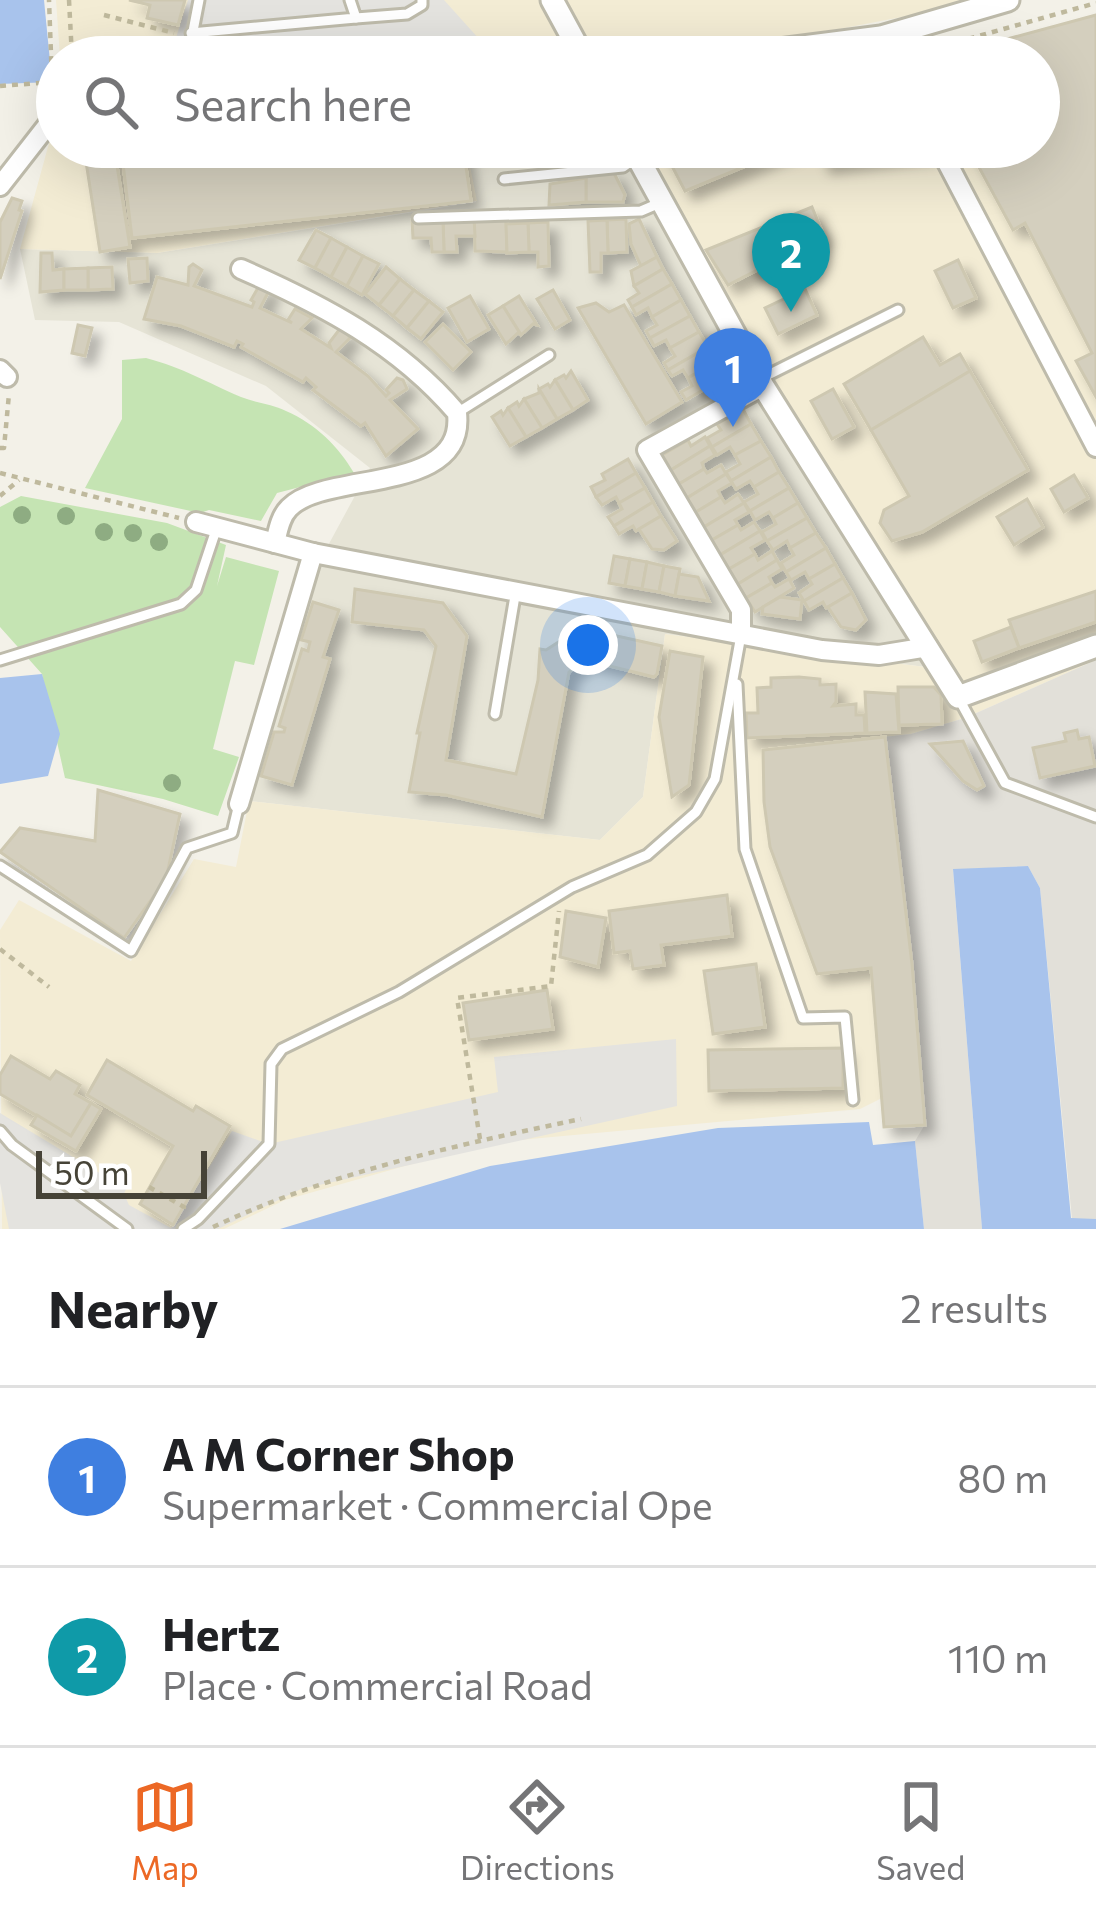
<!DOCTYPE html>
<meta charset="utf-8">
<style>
:root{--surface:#fff;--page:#f6f6f6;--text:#202124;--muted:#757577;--line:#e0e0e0;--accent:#ec6825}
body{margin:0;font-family:Commissioner,sans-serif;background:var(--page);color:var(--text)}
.scale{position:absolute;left:36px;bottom:30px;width:171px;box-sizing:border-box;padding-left:12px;border:6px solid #464337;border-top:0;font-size:33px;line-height:42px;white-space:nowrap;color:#464337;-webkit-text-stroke:9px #fff;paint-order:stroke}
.you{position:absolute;left:588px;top:645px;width:42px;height:42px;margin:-30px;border:9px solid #fff;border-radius:50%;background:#1a73e8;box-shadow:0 0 0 18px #1a73e833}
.badge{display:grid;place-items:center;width:78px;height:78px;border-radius:50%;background:var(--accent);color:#fff;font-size:39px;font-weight:700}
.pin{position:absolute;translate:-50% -99px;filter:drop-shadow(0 3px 6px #0008)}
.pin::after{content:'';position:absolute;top:63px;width:42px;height:36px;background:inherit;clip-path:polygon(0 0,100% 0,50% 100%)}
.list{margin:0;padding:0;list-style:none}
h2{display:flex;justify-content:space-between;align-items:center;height:156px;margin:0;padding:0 48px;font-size:51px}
h2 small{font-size:39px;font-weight:400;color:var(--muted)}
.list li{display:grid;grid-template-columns:78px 1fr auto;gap:36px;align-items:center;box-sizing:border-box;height:180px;padding:0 48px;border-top:3px solid var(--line)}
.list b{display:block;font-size:45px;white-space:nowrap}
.list p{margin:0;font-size:39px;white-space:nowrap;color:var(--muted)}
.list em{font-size:39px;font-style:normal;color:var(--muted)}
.icon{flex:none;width:66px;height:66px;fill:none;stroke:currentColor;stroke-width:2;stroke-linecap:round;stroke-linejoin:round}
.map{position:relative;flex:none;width:1096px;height:1229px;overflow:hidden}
.search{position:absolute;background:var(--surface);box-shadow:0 12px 48px #0002;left:36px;right:36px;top:36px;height:132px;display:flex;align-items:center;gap:30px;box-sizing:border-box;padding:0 42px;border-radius:66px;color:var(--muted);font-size:45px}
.sheet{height:516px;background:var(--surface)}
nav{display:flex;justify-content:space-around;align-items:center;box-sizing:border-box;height:168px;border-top:3px solid var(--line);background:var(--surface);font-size:33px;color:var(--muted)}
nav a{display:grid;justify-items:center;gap:6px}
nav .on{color:var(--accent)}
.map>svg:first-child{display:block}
</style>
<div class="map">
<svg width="1096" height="1229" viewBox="0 0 1096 1229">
<defs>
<filter id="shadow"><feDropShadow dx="9" dy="9" stdDeviation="6" flood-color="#0004"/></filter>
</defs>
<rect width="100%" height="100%" fill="#f3f1e8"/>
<path fill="#e6e4d6" d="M466 147H616L809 480 934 668 665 634 643 797 600 840 249 801 318 564 370 468 266 386 119 322 35 320 20 249 157 253 476 202Z"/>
<g fill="#f3ecd4">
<path d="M56 0H962L907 16 693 57H60Z"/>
<path d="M1096 15V660L965 718 911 734 763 750 871 968 884 1097 860 1109 486 1143 285 1200 224 1229H2L0 930 19 900 131 961 194 859 236 867 249 801 600 840 643 797 665 634 933 668 618 147H1039V57Z"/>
<path d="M57 114V147H466L477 201 157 253 20 249Z"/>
</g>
<path fill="#e2e0d9" d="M1096 660V1219H1072L1040 888 1028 866 953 870 982 1229H924L915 1141 924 1126 884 1127 870 968 817 974 770 847 763 750 911 734 965 718Z"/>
<g fill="#c5e4b3">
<path d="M146 358C184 368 206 382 241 397 256 403 272 404 286 411 316 424 338 446 354 473L277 493 261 521 209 510 200 513 85 488 122 419V360Z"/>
<path d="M21 496 167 523 226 545 217 586 226 557 279 571 254 665 235 661 213 749 239 757 218 816 163 799 65 778 42 674 0 627V507Z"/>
</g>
<g fill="#e4e3df">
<path d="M188 0H444L480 40 170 57Z"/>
<path d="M676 1039 677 1106 301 1189 218 1229H9L0 1183V1113L126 1189 124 1194 129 1205 171 1228 232 1131 269 1144 498 1092 494 1057Z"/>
</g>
<g fill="#a8c3ec">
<path d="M0 0H44L52 82 0 84Z"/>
<path d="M42 674 60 734 48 776 0 784V678Z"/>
<path d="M1028 866 1040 888 1071 1218 1096 1219V1229H982L953 869Z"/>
<path d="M869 1122 873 1145 915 1141 924 1229H280L490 1166 718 1128Z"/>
</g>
<g fill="#d4cfbe" stroke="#cec8b1" stroke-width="3" filter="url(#shadow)">
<path d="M129 0H185L178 25 147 18 150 5Z"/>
<path d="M1096 15V397L1076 361 1092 353 1025 223 1013 230 968 147H1039V57H941Z"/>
<path d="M114 147 130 247 100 252 84 149Z"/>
<path d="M121 147H463L471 201 132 238Z"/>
<path d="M543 147H601L608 158 551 162Z"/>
<path d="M662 147H792L685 191Z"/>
<path d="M817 147H925L928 152 822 164Z"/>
<path d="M614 173 625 195 623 202H586V176Z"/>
<path d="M586 178V202L549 205 550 184Z"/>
<path d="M12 198 22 201 19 210 22 211 0 279V222Z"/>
<path d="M812 207 824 236 728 285 706 250Z"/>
<path d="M506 216 507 252 475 251 474 218Z"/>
<path d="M474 218 475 236H456L457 252H444L443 219Z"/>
<path d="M443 219 444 252H432L431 238H413L412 220Z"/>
<path d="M626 219 627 252 608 253 607 220Z"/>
<path d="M639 219 657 257 641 266 631 244 629 224Z"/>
<path d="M607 220 608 253H601V272H590L588 221Z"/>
<path d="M548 222 549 266 538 267V252H529L528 223Z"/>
<path d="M528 223 529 252 507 253 506 224Z"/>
<path d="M316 230 331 238 315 268 299 260Z"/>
<path d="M331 238 347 247 331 277 315 268Z"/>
<path d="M347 247 363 256 347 286 331 277Z"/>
<path d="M41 253H52L53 270 64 269V290L40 292Z"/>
<path d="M363 256 379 264 362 295 347 286Z"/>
<path d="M657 257 663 269 634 286 631 271Z"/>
<path d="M147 258 148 281 130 283 128 259Z"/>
<path d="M958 260 976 298 953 308 935 271Z"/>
<path d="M193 264 202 270 194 286 252 307 254 302 251 300 259 286 271 287 260 308 292 323 288 320 295 309 312 318 301 329 331 348 329 343 339 330H345L350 338 336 352 368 376 386 396 389 393 386 390 397 378 403 380 407 389 390 400 418 429 386 456 365 423 361 426 313 390 316 387 306 378 303 382 241 347 243 344 237 341 234 347 181 326 144 319 157 277 188 285 189 267Z"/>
<path d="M112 267 113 289 88 290V268Z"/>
<path d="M386 267 400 279 379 305 365 294Z"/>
<path d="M88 268V290H64V269Z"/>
<path d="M663 269 672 284 632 307 628 300 639 293 634 286Z"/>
<path d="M400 279 414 290 393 316 379 305Z"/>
<path d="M672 284 681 300 652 317 648 308 636 315 632 307Z"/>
<path d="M805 289 817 315 778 334 765 308Z"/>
<path d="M414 290 429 301 407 328 393 316Z"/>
<path d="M553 290 570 320 555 329 537 299Z"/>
<path d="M470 296 489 329 467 342 448 308Z"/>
<path d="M519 296 537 325 533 324 521 335 503 306Z"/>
<path d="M681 300 690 316 650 338 646 331 657 325 652 317Z"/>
<path d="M429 301 443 312 421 339 407 328Z"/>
<path d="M596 303 609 312 624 305 682 402 646 424 578 308Z"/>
<path d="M503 306 521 335 518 333 506 344 488 315Z"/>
<path d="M690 316 699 332 670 348 666 340 654 346 650 338Z"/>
<path d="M443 324 471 352 453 370 425 342Z"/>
<path d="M78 325 92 328 85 356 72 353Z"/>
<path d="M699 332 708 347 668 370 664 363 675 356 670 348Z"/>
<path d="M923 337 940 365 960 354 970 371 871 430 844 384Z"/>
<path d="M708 347 716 361 688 378 683 370 672 376 668 370Z"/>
<path d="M716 361 725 377 686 400 681 392 692 386 688 378Z"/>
<path d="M571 371 588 400 573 410 555 380 564 375 566 378Z"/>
<path d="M970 371 1028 470 922 532 892 541 880 523 884 510 909 496 871 430Z"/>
<path d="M555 380 573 410 557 419 539 389 548 384 550 387Z"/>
<path d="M539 389 557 419 542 428 524 399 539 393Z"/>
<path d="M833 389 854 427 832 439 811 401Z"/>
<path d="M524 399 542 428 526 437 508 408 517 402 519 406Z"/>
<path d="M508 408 526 437 510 446 492 417 501 411 503 415Z"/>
<path d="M743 409 751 424 712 447 707 438 721 430 717 424Z"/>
<path d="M751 424 761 441 735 455 730 447 717 455 712 447Z"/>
<path d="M705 437 710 446 671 470 662 455 688 440 691 446Z"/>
<path d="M761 441 771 457 731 481 726 472 740 464 735 455Z"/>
<path d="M710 446 715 455 702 463 704 469 679 484 671 470Z"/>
<path d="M771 457 779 472 754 487 750 481 736 489 731 481Z"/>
<path d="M628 459 636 473 596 497 591 487 605 480 602 474Z"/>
<path d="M721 465 726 474 687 498 679 484 704 469 707 473Z"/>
<path d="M779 472 789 488 750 511 744 502 758 494 754 487Z"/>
<path d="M636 473 645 488 619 503 616 497 602 505 596 497Z"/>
<path d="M726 474 732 483 718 491 721 497 696 512 687 498Z"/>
<path d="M1074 475 1088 498 1064 512 1051 489Z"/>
<path d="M645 488 653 502 614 526 608 517 622 509 619 503Z"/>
<path d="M789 488 798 503 773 518 769 512 755 520 750 511Z"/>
<path d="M738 494 744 503 704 527 696 512 721 497 725 503Z"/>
<path d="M1027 499 1043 527 1014 545 997 517Z"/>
<path d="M653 502 661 516 636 531 633 526 619 534 614 526Z"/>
<path d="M744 503 749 512 735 520 738 525 712 540 704 527Z"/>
<path d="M798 503 807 518 767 541 762 532 776 524 773 518Z"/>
<path d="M661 516 677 541 664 550 652 549 639 529Z"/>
<path d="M807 518 816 533 790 548 787 541 773 550 767 541Z"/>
<path d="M754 522 760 531 720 555 712 540 738 525 741 530Z"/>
<path d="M760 531 765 540 751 548 755 554 729 569 720 555Z"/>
<path d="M816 533 826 548 786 572 781 563 794 555 790 548Z"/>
<path d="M826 548 835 564 809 579 805 572 791 580 786 572Z"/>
<path d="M772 551 777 560 738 584 729 569 755 554 758 560Z"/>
<path d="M614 556 630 559 625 586 609 583Z"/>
<path d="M630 559 647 562 642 589 625 586Z"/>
<path d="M777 560 782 569 769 577 772 583 746 598 738 584Z"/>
<path d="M647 562 664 566 659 592 642 589Z"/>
<path d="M835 564 843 578 804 601 799 593 812 584 809 579Z"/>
<path d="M664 566 680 569 675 596 659 592Z"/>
<path d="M679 574 698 577 709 601 675 596Z"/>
<path d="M843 578 852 593 826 608 823 602 809 610 804 601Z"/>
<path d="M789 579 794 588 755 612 746 598 772 583 775 587Z"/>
<path d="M355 589 443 603 467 636 446 760 516 774 538 680 540 649 546 650 571 634 572 626 662 646 657 674 654 677 586 660 569 672 542 817 446 795 409 792 420 733H417L436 646 424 630 352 622Z"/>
<path d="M1096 591V622L1019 648 1009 620Z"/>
<path d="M852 593 866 620 856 630 841 627 828 607Z"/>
<path d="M780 597 802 600 800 619 762 614 763 607Z"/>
<path d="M313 602 339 610 323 657 330 659 292 785 261 776 274 732H284L285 728 279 726 302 649 308 651 309 646 310 642 301 640Z"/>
<path d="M1011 627 1019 648 982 662 974 641Z"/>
<path d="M670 651 703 657 689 785 672 797 659 717Z"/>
<path d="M799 677 820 679V685L836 684V702L833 706 856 704V715H864L865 733 747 738 746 713H758L757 688 771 687V678Z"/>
<path d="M898 687H934L941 695 942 724 899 725Z"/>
<path d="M865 692 896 694 899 732 867 733Z"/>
<path d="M1077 730 1079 739 1089 737 1095 766 1040 778 1033 748 1066 741 1064 733Z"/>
<path d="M885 737 912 964 925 1125 884 1127 871 968 817 974 770 847 764 802 763 750Z"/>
<path d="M963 741 984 786 977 790 963 781 930 744Z"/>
<path d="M98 790 180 814 166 879 124 938 0 852 20 828 95 841Z"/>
<path d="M727 895 732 936 661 945 664 965 633 969 630 951 614 953 609 911Z"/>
<path d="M566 911 606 918 598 967 560 957Z"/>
<path d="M756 964 765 1027 713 1034 704 971Z"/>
<path d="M547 990 553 1029 469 1040 463 1003Z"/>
<path d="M843 1048V1088L709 1091 708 1050Z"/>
<path d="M11 1056 50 1079 56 1071 80 1085 75 1094 91 1103 71 1136 0 1094V1075Z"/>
<path d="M107 1060 193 1111 196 1106 230 1126 173 1225 140 1204 173 1146 87 1095Z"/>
<path d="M91 1103 101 1109 76 1151 31 1125 37 1115 71 1136Z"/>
</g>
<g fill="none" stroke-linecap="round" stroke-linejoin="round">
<defs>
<g id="service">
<path d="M356 18 407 14 422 5V0"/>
<path d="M191 33 356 18 350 0"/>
<path d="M188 57 199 0"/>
<path d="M504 179 623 167 637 157"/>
<path d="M418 218 641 211 662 202"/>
<path d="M760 379 898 310"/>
<path d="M457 413 549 355"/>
<path d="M0 660 181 604 196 590 217 527"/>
<path d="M737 684 745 849 803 1018 845 1017 853 1100"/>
<path d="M959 699 1005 783 1096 817"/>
<path d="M495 714 516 590"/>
<path d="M0 866 131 951 187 848 232 833 239 804"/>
<path d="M0 1131 12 1145 127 1229"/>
<path d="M183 1229 198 1219 269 1144 271 1064 282 1049 399 992 572 887 647 855 696 812 715 779 741 635"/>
</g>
<g id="minor">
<path d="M881 37 891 57"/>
<path d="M939 147 1096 447"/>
<path d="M0 186 50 122 57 119"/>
<path d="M241 269C323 305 398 344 457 413 466 496 325 470 289 508 280 517 278 531 275 543"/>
<path d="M0 370 7 377"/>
<path d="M196 522 313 553 822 650 879 655 928 647"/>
<path d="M741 632V610L647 450 763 386"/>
<path d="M239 804 313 553"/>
</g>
<g id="tertiary">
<path d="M552 0 583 57"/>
<path d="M724 57 881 37 1008 0"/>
<path d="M632 147 763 386 958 697 1096 646"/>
</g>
</defs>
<use href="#service" stroke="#bebbab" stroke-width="15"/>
<use href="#minor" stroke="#bebbab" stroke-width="24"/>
<use href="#tertiary" stroke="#bebbab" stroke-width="27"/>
<g stroke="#bfb99d" stroke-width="4.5" stroke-dasharray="6 6" stroke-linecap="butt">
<path d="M69 0 72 57"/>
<path d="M104 15 174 33"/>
<path d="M911 55 1096 3"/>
<path d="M0 86 52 82 49 0"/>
<path d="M0 448H4L9 394"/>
<path d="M0 473 179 518"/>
<path d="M0 496 19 480"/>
<path d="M0 949 49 987"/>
<path d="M480 1139 457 998 551 986 559 911"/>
<path d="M149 1187 184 1207 183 1211"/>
<path d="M213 1227C328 1173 457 1145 581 1119"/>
</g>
<use href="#service" stroke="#fff" stroke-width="9"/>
<use href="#minor" stroke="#fff" stroke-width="18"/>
<use href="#tertiary" stroke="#fff" stroke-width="21"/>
</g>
<g fill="#8eac82">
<circle cx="22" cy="515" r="9"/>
<circle cx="66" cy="516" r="9"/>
<circle cx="104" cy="532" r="9"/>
<circle cx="133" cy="533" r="9"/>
<circle cx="159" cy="542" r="9"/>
<circle cx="172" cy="783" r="9"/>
</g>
</svg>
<div class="scale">50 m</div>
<div class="you"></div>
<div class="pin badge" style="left:733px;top:427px;background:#3f7fe0">1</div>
<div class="pin badge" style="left:791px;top:312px;background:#0f9aa8">2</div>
<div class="search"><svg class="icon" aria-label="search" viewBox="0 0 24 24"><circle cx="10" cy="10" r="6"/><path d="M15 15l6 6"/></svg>Search here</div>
</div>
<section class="sheet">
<h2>Nearby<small>2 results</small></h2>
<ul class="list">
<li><span class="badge" style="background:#3f7fe0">1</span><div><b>A M Corner Shop</b><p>Supermarket · Commercial Ope</p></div><em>80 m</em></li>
<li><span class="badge" style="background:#0f9aa8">2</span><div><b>Hertz</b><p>Place · Commercial Road</p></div><em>110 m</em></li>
</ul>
</section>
<nav>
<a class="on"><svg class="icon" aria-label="map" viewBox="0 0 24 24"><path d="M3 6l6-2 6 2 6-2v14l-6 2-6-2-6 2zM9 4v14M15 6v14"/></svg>Map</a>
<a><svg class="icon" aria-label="directions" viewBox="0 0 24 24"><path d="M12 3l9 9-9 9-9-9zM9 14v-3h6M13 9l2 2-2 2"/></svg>Directions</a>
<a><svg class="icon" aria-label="saved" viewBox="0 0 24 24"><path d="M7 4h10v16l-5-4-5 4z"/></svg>Saved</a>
</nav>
